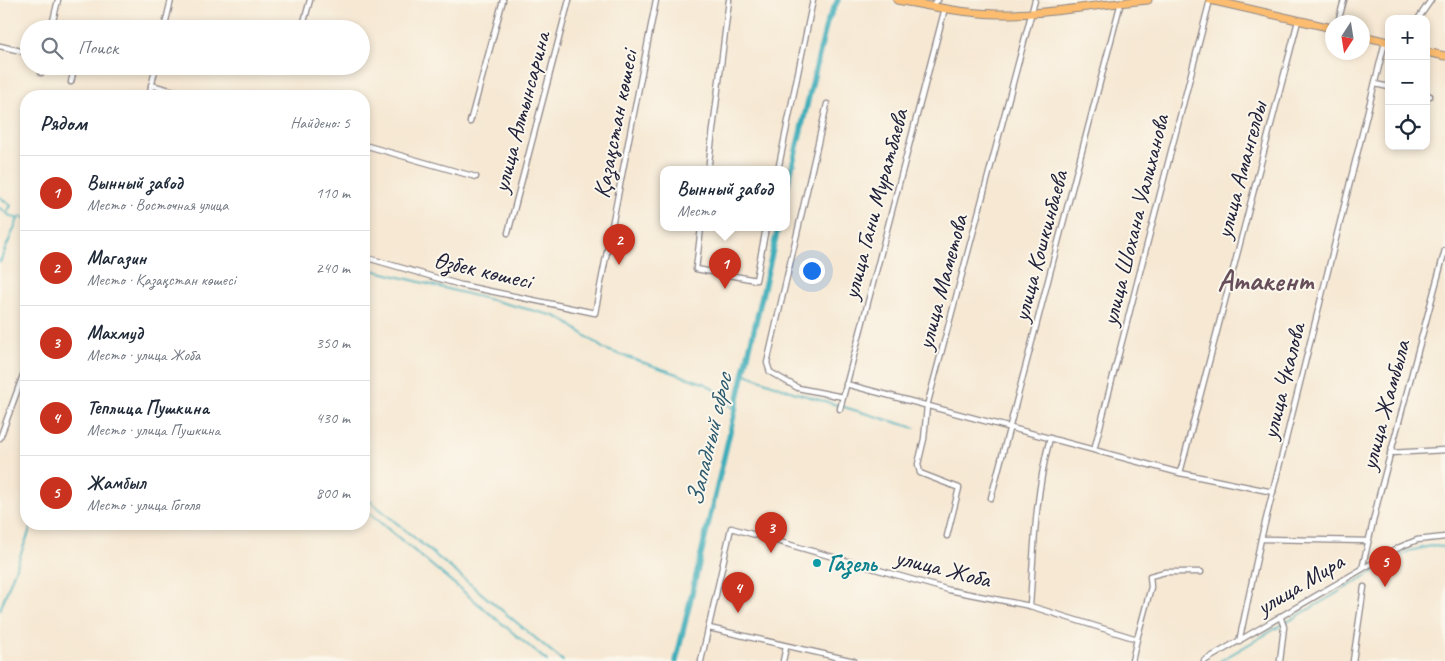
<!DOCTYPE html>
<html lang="ru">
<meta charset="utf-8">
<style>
:root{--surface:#fff;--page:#f6f6f7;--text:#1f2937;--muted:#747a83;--line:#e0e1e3;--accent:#c8321e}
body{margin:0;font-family:Caveat,sans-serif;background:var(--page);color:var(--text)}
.controls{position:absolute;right:15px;top:15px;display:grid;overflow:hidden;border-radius:10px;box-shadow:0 2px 8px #0003}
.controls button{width:45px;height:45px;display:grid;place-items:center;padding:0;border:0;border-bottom:1px solid var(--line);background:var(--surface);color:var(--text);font:25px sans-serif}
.compass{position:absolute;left:1325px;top:15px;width:45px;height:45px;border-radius:50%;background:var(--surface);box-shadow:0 2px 8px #0003;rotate:192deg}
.you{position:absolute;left:811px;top:270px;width:18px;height:18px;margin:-12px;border:4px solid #fff;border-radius:50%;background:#1a73e8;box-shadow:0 0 0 8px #1a73e833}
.badge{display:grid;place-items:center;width:32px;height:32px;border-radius:50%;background:var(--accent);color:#fff;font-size:16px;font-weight:700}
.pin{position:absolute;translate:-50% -41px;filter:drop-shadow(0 1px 2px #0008)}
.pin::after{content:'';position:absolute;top:26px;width:18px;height:15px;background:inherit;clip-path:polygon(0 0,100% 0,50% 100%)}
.popup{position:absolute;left:660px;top:166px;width:130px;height:65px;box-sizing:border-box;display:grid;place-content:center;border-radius:10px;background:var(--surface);filter:drop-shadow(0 1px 4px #0005);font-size:16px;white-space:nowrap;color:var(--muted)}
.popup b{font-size:19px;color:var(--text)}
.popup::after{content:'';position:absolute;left:50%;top:100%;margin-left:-10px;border:10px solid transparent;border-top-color:var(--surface)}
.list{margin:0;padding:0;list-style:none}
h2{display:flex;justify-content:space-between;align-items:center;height:65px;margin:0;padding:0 20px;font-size:21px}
h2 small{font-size:16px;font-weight:400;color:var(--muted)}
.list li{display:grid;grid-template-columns:32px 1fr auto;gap:15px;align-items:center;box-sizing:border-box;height:75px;padding:0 20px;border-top:1px solid var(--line)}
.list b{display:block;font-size:19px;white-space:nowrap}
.list p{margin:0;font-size:16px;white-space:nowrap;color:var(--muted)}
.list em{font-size:16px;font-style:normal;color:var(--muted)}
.icon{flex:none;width:28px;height:28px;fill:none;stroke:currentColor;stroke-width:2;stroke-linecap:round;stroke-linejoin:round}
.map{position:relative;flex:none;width:1445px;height:661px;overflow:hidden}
.search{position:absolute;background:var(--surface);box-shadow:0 2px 8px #0003;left:20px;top:20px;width:350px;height:55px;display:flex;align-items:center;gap:12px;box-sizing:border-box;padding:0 18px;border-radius:28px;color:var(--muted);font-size:19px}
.panel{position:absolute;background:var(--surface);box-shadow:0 2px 8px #0003;left:20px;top:90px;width:350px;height:440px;border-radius:20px}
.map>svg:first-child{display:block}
</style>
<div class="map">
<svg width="1445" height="661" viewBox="0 0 1445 661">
<rect width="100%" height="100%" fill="#fbf7ec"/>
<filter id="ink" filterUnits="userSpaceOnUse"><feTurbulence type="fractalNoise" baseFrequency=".02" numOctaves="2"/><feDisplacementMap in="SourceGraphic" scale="10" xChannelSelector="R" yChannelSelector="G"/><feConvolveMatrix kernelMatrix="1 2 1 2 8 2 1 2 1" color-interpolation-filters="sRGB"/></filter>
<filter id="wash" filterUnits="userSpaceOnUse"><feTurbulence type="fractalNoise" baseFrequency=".0096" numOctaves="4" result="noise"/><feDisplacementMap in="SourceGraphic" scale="20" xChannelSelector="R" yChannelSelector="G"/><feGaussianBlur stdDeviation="1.12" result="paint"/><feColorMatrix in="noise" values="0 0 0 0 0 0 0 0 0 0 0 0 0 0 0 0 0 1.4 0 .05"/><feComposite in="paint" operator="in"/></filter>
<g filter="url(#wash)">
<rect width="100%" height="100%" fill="#f6e8d3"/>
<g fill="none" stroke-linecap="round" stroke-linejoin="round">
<g stroke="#3eadba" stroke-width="2">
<path d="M0 197 11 206 6 213"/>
<path d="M0 208 10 216 18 219"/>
<path d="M0 262 18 219 21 216 26 219"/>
<path d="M364 268 555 316 565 321 604 349 706 384 717 392 734 410"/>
<path d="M743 373 793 392 915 428"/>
<path d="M364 496 563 661"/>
<path d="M364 509 547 661"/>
<path d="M0 610 32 524"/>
<path d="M1220 661 1409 551 1431 546 1445 547"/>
</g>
<g stroke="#3eadba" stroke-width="5.5">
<path d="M786 192 827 22 838 0"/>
<path d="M676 661 778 228"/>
</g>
</g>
</g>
<g filter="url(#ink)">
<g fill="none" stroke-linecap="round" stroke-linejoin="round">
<defs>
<g id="minor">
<path d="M931 6 938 0"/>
<path d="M1418 19 1431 0"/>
<path d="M1338 22 1344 0"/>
<path d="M51 29 58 0"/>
<path d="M164 29 171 0"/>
<path d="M302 29 310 0"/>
<path d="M0 46 29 53"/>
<path d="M41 73 42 66"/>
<path d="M71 82 75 66"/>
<path d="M1375 84 1389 87"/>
<path d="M151 85 192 96"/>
<path d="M1426 95 1430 96"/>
<path d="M149 96 156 66"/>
<path d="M827 104 767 363 770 372 798 388 843 397"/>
<path d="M470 122 503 0"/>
<path d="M364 145 476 177"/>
<path d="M708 170 729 0"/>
<path d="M778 170 813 0"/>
<path d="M701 228 696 269 756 280 766 228"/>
<path d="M508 233 569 0"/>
<path d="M364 257 461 285 595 313 656 0"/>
<path d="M846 384 1180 473 1273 492"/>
<path d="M840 409 945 8"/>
<path d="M0 438 26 367"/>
<path d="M1094 450 1210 0"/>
<path d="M1390 453 1445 450"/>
<path d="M1180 473 1298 21"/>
<path d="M991 498 1121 2"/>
<path d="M947 536 959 488 920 473 918 464 924 439 927 406 1035 0"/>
<path d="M1261 539 1368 541"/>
<path d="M1362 569 1379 496 1445 250"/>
<path d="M1030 606C1034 548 1035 495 1050 438"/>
<path d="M1280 616 1284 627 1280 661"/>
<path d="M709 628 854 661"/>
<path d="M1137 639 1151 587 1150 576 1165 572H1201"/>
<path d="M1239 642 1261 539 1385 42"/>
<path d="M701 661 731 528 949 590 1030 606 1137 639 1132 661"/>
<path d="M783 661 786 647"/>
<path d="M1204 661 1400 547 1417 540 1445 537"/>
<path d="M1353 661 1364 587"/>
</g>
<g id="primary">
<path d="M897 0C929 6 963 13 996 14 1047 15 1098 4 1148 0"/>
<path d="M1210 0 1332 28"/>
<path d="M1362 36 1389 42"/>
<path d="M1426 52 1445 56"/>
</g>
</defs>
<use href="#minor" stroke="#8c8587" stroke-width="7"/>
<use href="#primary" stroke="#8c8587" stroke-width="9"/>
<use href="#minor" stroke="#fff" stroke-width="4.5"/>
<use href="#primary" stroke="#fcbd6f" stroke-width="7"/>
</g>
</g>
<circle fill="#0f9aa8" stroke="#fbf7ec" stroke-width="2" cx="817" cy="563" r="5"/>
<g text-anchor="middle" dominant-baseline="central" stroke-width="4" stroke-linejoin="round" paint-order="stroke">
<g font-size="24" fill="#22223b" stroke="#fbf7ec">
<text transform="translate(521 112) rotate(-75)">улица Алтынсарина</text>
<text transform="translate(615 124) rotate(-79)">Қазақстан көшесі</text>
<text transform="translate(1241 170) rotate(-75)">улица Амангелды</text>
<text transform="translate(875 204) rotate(-75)">улица Гани Муратбаева</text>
<text transform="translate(1135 220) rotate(-76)">улица Шохана Уалиханова</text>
<text transform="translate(1040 246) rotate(-75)">улица Кошкинбаева</text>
<text transform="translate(483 270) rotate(13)">Өзбек көшесі</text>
<text transform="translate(942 282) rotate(-75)">улица Маметова</text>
<text transform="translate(1283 381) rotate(-76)">улица Чкалова</text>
<text transform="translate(1385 405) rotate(-75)">улица Жамбыла</text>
<text transform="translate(943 568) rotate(14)">улица Жоба</text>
<text transform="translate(1300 584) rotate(-31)">улица Мира</text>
</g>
<g font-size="24" font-weight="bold" fill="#0d838f" stroke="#fbf7ec" text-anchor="start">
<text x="827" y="563">Газель</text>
</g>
<g font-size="25" font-style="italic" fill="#2d5a6e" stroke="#fbf7ec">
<text transform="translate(709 440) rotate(-77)">Западный сброс</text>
</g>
<g font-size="29" font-weight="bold" fill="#664f5a" stroke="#fbf7ec">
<text x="1265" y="280">Атакент</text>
</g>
</g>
</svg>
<div class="controls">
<button>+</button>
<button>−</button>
<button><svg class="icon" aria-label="locate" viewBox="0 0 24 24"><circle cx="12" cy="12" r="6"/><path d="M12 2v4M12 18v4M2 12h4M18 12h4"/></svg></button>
</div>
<svg class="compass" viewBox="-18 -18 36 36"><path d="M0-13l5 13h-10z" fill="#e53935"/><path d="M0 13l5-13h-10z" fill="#747a83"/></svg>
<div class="you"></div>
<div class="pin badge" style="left:725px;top:289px">1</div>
<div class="popup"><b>Вынный завод</b>Место</div>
<div class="pin badge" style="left:619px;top:265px">2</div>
<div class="pin badge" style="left:771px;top:553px">3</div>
<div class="pin badge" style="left:738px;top:613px">4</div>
<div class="pin badge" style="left:1385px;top:587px">5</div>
<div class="search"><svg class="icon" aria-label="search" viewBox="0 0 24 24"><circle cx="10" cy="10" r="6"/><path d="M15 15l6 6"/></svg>Поиск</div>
<section class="panel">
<h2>Рядом<small>Найдено: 5</small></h2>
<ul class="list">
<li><span class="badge">1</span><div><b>Вынный завод</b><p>Место · Восточная улица</p></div><em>110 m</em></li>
<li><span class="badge">2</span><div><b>Магазин</b><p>Место · Қазақстан көшесі</p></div><em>240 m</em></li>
<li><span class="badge">3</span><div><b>Махмуд</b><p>Место · улица Жоба</p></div><em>350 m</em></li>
<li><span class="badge">4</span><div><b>Теплица Пушкина</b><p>Место · улица Пушкина</p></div><em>430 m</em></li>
<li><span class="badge">5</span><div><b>Жамбыл</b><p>Место · улица Гоголя</p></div><em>800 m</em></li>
</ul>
</section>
</div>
